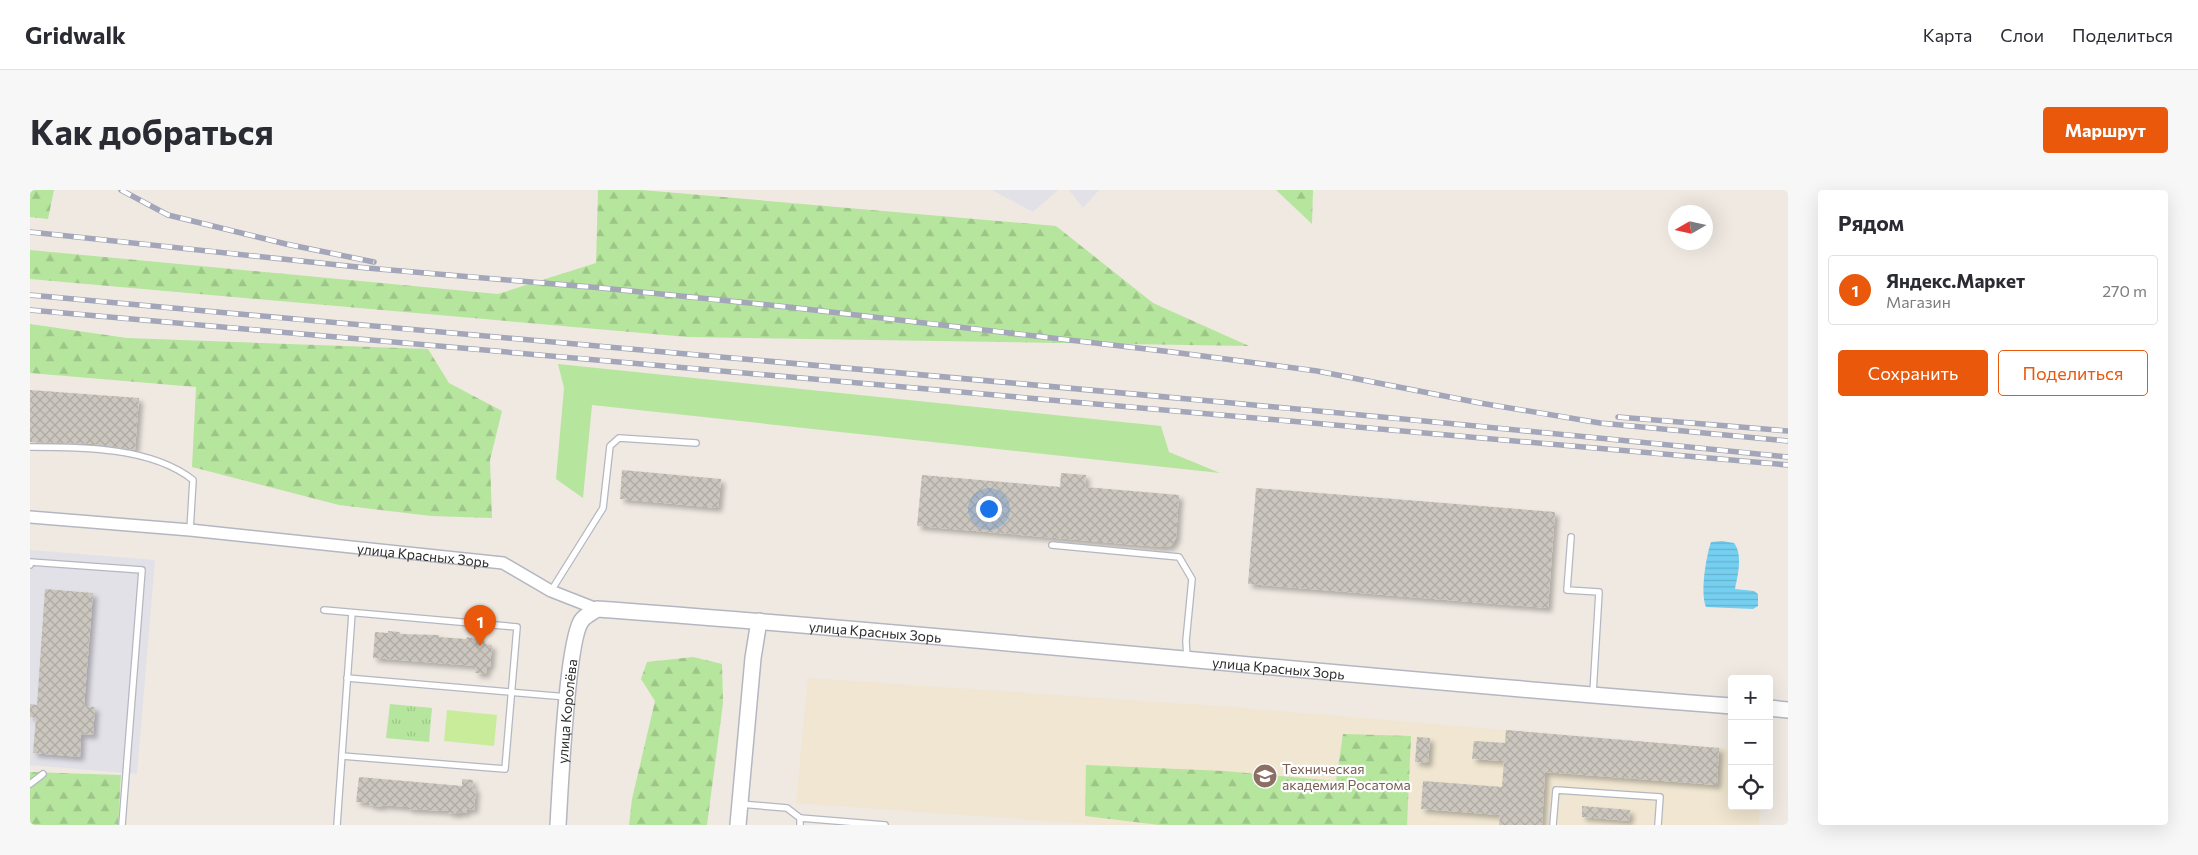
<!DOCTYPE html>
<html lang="ru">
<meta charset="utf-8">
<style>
:root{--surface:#fff;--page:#f7f7f7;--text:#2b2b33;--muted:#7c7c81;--line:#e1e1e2;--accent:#ea580c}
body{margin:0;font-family:Commissioner,sans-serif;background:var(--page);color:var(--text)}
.controls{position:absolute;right:15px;bottom:15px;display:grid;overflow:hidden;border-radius:5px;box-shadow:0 5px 20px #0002}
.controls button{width:45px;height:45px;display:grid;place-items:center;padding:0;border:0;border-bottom:1px solid var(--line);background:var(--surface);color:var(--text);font:25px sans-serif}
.compass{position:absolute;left:1638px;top:15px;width:45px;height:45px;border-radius:50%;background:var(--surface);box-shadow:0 5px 20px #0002;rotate:261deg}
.you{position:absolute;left:958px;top:318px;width:18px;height:18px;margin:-12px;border:4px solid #fff;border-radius:50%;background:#1a73e8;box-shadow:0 0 0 8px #1a73e833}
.badge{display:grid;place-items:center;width:32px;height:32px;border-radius:50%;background:var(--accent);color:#fff;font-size:16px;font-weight:700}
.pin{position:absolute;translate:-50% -41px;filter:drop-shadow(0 1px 2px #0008)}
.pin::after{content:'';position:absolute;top:26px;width:18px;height:15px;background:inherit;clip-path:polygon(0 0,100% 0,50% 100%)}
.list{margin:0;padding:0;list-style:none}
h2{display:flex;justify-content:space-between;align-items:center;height:65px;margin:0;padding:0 20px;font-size:21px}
h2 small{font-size:16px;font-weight:400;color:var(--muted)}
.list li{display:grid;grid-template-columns:32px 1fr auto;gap:15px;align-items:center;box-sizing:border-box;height:70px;margin:0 10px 10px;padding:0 10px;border:1px solid var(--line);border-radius:5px}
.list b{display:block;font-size:19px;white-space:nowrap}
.list p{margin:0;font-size:16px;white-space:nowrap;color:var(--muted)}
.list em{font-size:16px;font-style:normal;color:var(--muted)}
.actions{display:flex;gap:10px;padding:15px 20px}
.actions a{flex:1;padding:11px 0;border:1px solid var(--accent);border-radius:5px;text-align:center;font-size:18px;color:var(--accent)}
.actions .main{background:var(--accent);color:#fff}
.icon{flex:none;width:28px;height:28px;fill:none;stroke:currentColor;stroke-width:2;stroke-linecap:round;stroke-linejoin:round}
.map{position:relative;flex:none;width:1758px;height:635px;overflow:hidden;border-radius:5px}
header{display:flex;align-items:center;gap:30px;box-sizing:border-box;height:70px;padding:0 25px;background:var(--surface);border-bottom:1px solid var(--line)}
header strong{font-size:24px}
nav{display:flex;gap:28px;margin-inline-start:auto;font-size:18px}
.intro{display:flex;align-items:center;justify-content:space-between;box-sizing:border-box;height:120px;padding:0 30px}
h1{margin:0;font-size:35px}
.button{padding:12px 22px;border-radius:5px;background:var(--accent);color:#fff;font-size:18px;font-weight:700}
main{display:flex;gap:30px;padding:0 30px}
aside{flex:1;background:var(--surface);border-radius:5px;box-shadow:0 5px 20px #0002}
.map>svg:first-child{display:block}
</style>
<header>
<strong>Gridwalk</strong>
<nav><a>Карта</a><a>Слои</a><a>Поделиться</a></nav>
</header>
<div class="intro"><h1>Как добраться</h1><a class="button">Маршрут</a></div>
<main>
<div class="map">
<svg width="1758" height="635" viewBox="0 0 1758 635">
<defs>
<pattern id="forest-firs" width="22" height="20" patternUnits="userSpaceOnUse" patternTransform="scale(1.25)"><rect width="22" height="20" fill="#b6e59e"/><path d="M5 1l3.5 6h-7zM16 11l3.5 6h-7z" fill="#9dc588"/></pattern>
<pattern id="park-tufts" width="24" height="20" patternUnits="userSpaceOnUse" patternTransform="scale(1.25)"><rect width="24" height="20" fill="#b6e59e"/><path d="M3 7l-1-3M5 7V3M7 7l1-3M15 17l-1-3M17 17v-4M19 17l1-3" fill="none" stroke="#9dc588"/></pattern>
<pattern id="water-rules" width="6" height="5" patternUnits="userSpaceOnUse" patternTransform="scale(1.25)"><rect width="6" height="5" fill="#75cff0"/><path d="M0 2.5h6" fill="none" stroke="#66b2ce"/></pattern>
<pattern id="building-cross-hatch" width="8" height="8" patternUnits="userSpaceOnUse" patternTransform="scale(1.25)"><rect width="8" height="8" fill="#cbc7bf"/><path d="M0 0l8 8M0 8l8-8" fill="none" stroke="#afaba4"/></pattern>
<filter id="shadow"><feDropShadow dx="4" dy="4" stdDeviation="2.5" flood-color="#0004"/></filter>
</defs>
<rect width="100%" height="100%" fill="#efe9e1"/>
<g fill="#e3e1e8">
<path d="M962 0H1028L1003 22Z"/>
<path d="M1039 0H1069L1053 18Z"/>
<path d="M0 360 125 370 107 584 0 575Z"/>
</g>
<path fill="#f0e6d1" d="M778 488 1202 517 1702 559V616H1730L1729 635H1075L766 613Z"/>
<path fill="#b6e59e" d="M528 174 1131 236 1139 262 1190 283 562 215 553 308 526 289 534 198Z"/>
<g fill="url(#forest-firs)">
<path d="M0 0H24L18 29 0 27Z"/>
<path d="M568 0H612L1026 36 1123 113 1219 156 658 147 0 89V60L468 104 566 73Z"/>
<path d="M1246 0H1283L1282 34Z"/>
<path d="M0 134 97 148 398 159 419 193 472 221 460 270 462 328 401 326 309 315 162 277 166 197 0 183Z"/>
<path d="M663 467 692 474 693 513 677 635H599L602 609 625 511 611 489 617 472Z"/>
<path d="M1313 544 1381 546 1377 635H1130L1055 626 1056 575 1194 581 1306 591Z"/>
<path d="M0 582 91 585 88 635H0Z"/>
</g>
<path fill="url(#park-tufts)" d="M360 514 402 518 399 552 356 548Z"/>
<path fill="#c9ec9a" d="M417 520 467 525 464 556 414 551Z"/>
<path fill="url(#water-rules)" d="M1692 351 1704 353C1713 365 1708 385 1705 399L1724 401 1728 404V416L1723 419 1676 417C1670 402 1676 367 1681 352Z"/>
<g fill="url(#building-cross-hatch)" filter="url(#shadow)">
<path d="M0 200 109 208 105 260 64 254 0 252Z"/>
<path d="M592 280 691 289 688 318 590 309Z"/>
<path d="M1031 283 1056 285 1055 297 1149 305 1146 348 1141 356 1131 357 887 336 892 285 1030 297Z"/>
<path d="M1226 298 1525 322 1518 418 1218 394Z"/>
<path d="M15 399 63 403 54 516 65 517 63 545 51 544 50 567 3 563 6 527H0V514L7 515Z"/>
<path d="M358 441 370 442V444L409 445V447L436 449 437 447 455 451V454L462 455 460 477 457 476 456 484 445 483 446 476 343 468 345 442 358 443Z"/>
<path d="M1476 540 1689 558 1687 595 1515 582 1512 635H1469L1470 625 1391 619 1393 591 1472 597 1474 571 1442 569 1444 551 1475 553Z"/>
<path d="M1387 547 1400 548 1398 573 1385 572Z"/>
<path d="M329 587 432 596V589L443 590 442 598H446L444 620 437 619 436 623 429 622V624L418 623V621L378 619V617L352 615 351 617 339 615V613L326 612Z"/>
<path d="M1552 616 1600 620 1599 631 1552 627Z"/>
</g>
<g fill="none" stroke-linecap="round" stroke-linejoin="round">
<defs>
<g id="lane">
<path d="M0 257C51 257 122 257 163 290L160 340"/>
<path d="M1541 347 1537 400 1569 402 1563 503"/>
<path d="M1022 355 1149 367 1162 389 1156 451 1157 468"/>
<path d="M0 375V372L112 380 92 635"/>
<path d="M521 401 573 318 580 256 589 248 666 253"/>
<path d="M294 420 487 437 475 579 312 566"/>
<path d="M317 488 537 507"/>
<path d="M0 594 13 584"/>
<path d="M710 614 757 618 770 628V635"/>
<path d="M770 628 855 635"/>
<path d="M307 635 322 423"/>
<path d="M1523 635 1526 600 1630 607 1628 635"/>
</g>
<g id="street">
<path id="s1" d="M0 327 160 340 473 373 521 401 567 419"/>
</g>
<g id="secondary">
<path d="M1739 518 1758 520"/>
<path id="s2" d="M528 635C530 603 537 448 552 430 555 426 563 422 567 419 946 446 1323 488 1702 516"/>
<path d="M708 635 723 468 729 431"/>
</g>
</defs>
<use href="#lane" stroke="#b4b7c1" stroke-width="8"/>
<use href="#street" stroke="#b4b7c1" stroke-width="14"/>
<use href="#secondary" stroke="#b4b7c1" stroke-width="18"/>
<use href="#lane" stroke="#fff" stroke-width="5.5"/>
<use href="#street" stroke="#fff" stroke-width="11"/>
<use href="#secondary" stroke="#fff" stroke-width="15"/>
<defs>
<g id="rail">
<path d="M91 0 138 25 256 54 344 72"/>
<path d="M0 42 337 78 572 98 758 117 1142 162 1287 181 1450 213 1570 233 1758 251"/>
<path d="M0 105C586 159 1173 207 1758 267"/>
<path d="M0 120 1758 275"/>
<path d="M1588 227 1758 241"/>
</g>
</defs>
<use href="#rail" stroke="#a3a6b8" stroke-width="5.5"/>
<use href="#rail" stroke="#fff" stroke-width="4" stroke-dasharray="11" stroke-linecap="butt"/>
</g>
<defs>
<symbol id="university-disc" viewBox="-11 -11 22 22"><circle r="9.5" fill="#8d6e63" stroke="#fff"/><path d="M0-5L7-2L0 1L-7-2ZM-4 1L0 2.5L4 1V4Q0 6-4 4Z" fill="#fff"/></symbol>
</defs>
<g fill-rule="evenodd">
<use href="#university-disc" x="1221" y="572" width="28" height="28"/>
</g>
<g text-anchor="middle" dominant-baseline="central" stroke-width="4.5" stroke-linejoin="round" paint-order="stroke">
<g font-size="14" fill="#2e2e2e" stroke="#fff">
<text stroke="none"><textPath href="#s1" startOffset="395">улица Красных Зорь</textPath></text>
<text stroke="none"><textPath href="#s2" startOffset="505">улица Красных Зорь</textPath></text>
<text stroke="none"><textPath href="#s2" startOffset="910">улица Красных Зорь</textPath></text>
<text stroke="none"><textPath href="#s2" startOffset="114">улица Королёва</textPath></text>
</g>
<g font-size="14" fill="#785e54" stroke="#fff" text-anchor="start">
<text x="1252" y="578">Техническая<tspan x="1252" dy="16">академия Росатома</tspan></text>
</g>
</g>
</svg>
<div class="controls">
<button>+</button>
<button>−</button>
<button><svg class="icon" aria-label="locate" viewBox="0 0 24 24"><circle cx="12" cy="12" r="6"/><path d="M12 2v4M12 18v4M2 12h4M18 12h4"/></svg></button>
</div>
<svg class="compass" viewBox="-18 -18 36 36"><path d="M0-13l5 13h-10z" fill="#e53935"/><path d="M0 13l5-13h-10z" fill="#7c7c81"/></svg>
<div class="you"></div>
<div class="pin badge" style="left:450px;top:456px">1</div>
</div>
<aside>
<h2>Рядом<small></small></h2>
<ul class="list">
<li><span class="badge">1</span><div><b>Яндекс.Маркет</b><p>Магазин</p></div><em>270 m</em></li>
</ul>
<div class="actions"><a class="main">Сохранить</a><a>Поделиться</a></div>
</aside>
</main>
